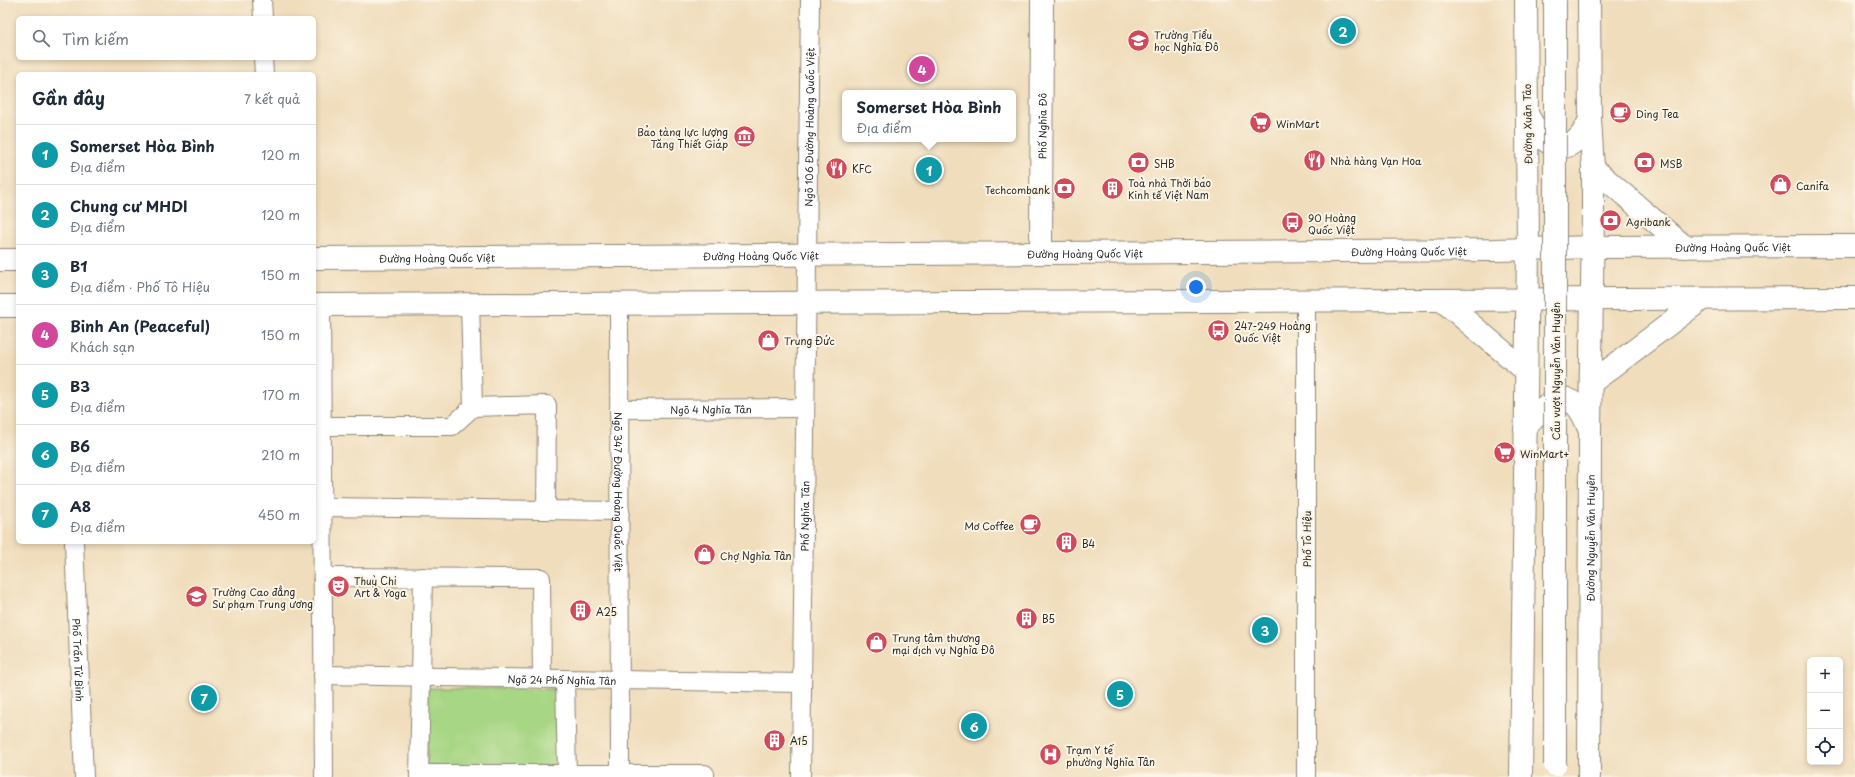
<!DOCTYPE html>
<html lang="vi">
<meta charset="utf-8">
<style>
:root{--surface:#fff;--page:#f6f6f7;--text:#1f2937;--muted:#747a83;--line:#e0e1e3;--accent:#d1495b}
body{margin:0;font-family:"Playpen Sans",sans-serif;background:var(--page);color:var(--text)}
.controls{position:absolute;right:12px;bottom:12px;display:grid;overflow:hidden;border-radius:6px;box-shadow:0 2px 6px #0003}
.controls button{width:36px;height:36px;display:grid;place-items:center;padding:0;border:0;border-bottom:1px solid var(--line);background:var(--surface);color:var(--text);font:20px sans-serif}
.you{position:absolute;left:1196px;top:287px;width:14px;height:14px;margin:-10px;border:3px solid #fff;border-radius:50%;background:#1a73e8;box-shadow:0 0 0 6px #1a73e833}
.badge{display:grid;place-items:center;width:26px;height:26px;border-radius:50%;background:var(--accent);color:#fff;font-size:13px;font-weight:700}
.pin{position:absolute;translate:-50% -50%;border:2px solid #fff;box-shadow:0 1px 4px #0006}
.popup{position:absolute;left:842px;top:90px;width:174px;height:52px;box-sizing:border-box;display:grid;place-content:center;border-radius:6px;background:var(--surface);filter:drop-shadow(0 1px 3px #0005);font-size:13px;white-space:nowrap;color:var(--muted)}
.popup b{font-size:15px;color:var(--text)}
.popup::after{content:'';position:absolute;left:50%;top:100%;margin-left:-8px;border:8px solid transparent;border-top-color:var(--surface)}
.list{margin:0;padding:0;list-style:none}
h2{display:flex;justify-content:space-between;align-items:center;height:52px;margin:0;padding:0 16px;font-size:17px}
h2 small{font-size:13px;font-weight:400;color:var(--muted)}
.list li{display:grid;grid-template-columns:26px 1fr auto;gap:12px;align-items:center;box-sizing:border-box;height:60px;padding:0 16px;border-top:1px solid var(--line)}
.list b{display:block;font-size:15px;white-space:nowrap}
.list p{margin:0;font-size:13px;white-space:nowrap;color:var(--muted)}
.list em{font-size:13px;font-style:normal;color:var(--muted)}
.icon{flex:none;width:22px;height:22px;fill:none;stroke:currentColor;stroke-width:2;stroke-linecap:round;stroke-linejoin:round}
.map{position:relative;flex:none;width:1855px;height:777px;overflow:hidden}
.search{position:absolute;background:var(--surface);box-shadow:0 2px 6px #0003;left:16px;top:16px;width:300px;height:44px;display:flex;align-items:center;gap:10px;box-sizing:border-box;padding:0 14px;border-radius:6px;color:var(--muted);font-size:15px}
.panel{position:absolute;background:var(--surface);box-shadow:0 2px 6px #0003;left:16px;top:72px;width:300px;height:472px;border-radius:6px}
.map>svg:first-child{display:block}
</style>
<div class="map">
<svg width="1855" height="777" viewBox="0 0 1855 777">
<rect width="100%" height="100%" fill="#fcf5e5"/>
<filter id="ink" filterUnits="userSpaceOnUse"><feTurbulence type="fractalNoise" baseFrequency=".025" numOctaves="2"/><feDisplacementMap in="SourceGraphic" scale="8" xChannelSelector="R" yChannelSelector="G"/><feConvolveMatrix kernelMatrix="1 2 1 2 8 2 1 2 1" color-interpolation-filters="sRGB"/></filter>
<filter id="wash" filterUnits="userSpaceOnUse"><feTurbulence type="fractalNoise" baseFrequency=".012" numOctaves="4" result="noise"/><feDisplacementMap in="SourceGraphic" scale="16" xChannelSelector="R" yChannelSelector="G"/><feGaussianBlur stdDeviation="0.9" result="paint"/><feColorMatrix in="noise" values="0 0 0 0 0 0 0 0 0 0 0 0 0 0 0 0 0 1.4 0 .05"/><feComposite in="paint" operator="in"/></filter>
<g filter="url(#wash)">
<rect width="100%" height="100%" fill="#f0ddbc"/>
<path fill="#a7d684" stroke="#698058" d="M427 688 557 689 556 767 427 766Z"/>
</g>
<g filter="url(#ink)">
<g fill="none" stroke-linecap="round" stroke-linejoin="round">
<defs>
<g id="minor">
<path d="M262 0 263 18"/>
<path d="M263 58 264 74"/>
<path d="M1306 300V777"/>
<path id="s1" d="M619 303 620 774"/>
<path d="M470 304 473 407"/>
<path d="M321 305 324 777"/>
<path id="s2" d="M619 409 804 408"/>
<path d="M321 426H452L473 407 547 405 546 510"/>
<path d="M322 507 620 511"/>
<path id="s3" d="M74 542 84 777"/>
<path d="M323 577 541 578 542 679"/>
<path id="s4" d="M323 675 801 683"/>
<path d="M565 679 567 777"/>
<path d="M419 774H705V777"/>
<path d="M419 777 423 577"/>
<path id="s5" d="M801 777 810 0"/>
</g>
<g id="tertiary">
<path id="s6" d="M1041 252 1042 0"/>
</g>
<g id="secondary">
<path d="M1593 168 1685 247"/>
<path id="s7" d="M314 258 1496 250 1593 247 1855 246"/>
<path d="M0 260H18"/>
<path d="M1442 300 1526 371"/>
<path d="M314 305 1855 298"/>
<path d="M0 306H18"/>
<path d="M1591 383 1701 300"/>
</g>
<g id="primary">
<path d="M1527 114C1532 123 1537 133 1545 140 1566 158 1582 138 1590 119"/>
<path d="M1525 429C1549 396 1571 381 1589 429"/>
<path d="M1521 777 1528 248 1526 0"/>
<path id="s8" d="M1589 777 1590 432 1593 212V168L1590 119 1589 0"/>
</g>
</defs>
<use href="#minor" stroke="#8e8474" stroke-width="20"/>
<use href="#tertiary" stroke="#8e8474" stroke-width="24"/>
<use href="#secondary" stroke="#8e8474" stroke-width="24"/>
<use href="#primary" stroke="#8e8474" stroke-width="24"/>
<use href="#minor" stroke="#fff" stroke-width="18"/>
<use href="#tertiary" stroke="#fff" stroke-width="22"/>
<use href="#secondary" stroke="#fff" stroke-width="22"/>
<use href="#primary" stroke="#fff" stroke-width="22"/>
<defs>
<path id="primary-bridge" d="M1555 765V0"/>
</defs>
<use href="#primary-bridge" stroke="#8e8474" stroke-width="24" stroke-linecap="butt"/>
<use href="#primary-bridge" stroke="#fff" stroke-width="22"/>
</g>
</g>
<defs>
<symbol id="school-disc" viewBox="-11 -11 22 22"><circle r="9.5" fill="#d1495b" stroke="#fcf5e5"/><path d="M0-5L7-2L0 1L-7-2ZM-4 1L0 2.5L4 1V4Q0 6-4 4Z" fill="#fff"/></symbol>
<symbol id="cafe-disc" viewBox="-11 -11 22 22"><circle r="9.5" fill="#d1495b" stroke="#fcf5e5"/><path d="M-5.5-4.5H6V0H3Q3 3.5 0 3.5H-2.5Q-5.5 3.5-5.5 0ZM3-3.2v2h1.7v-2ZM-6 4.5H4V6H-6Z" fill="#fff"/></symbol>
<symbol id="supermarket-disc" viewBox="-11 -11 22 22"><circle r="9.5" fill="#d1495b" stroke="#fcf5e5"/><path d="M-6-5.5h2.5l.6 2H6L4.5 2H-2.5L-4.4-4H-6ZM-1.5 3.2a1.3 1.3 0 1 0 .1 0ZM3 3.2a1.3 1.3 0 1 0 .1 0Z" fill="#fff"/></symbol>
<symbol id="museum-disc" viewBox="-11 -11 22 22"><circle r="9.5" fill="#d1495b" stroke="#fcf5e5"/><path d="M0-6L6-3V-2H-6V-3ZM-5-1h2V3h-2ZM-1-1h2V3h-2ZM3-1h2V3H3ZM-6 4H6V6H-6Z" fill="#fff"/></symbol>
<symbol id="restaurant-disc" viewBox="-11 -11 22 22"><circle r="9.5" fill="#d1495b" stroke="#fcf5e5"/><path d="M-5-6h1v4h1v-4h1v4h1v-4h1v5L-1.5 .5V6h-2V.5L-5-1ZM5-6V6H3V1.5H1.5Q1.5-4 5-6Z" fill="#fff"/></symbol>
<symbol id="bank-disc" viewBox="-11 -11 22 22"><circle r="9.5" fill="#d1495b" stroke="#fcf5e5"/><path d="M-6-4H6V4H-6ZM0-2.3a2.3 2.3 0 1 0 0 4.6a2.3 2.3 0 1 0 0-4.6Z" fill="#fff"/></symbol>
<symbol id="shop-disc" viewBox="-11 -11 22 22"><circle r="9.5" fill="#d1495b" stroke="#fcf5e5"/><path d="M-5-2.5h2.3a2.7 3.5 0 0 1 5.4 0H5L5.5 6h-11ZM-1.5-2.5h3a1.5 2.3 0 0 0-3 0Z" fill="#fff"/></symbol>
<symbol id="building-disc" viewBox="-11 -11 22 22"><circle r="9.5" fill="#d1495b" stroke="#fcf5e5"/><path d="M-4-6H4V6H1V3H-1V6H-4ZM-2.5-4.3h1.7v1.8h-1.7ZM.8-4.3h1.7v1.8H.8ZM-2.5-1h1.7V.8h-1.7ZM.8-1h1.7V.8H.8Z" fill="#fff"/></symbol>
<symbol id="bus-disc" viewBox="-11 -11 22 22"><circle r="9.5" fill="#d1495b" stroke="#fcf5e5"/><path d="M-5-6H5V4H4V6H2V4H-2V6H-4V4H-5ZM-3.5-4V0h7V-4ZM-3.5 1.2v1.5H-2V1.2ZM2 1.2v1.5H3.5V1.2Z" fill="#fff"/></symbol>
<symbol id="theatre-disc" viewBox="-11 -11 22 22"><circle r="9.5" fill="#d1495b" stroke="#fcf5e5"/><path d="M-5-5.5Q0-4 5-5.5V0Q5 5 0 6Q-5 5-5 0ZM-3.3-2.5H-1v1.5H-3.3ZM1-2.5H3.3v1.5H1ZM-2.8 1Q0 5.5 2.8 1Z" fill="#fff"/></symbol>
<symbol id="university-disc" viewBox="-11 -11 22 22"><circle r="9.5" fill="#d1495b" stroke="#fcf5e5"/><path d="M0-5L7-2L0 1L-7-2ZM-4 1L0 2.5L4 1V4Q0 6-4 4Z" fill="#fff"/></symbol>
<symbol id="hospital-disc" viewBox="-11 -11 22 22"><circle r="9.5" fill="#d1495b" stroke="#fcf5e5"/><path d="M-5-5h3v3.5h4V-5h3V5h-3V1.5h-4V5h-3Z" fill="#fff"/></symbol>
</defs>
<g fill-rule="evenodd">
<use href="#school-disc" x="1126" y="28" width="25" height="25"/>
<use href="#cafe-disc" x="1608" y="100" width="25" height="25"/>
<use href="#supermarket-disc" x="1248" y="110" width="25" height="25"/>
<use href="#museum-disc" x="732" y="124" width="25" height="25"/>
<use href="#restaurant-disc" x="1302" y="148" width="25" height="25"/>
<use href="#bank-disc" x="1126" y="150" width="25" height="25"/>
<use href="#bank-disc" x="1632" y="150" width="25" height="25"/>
<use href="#restaurant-disc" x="824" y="156" width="25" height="25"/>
<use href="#shop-disc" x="1768" y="172" width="25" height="25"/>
<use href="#building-disc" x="1100" y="176" width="25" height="25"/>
<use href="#bank-disc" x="1052" y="176" width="25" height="25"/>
<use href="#bank-disc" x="1598" y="208" width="25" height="25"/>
<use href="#bus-disc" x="1280" y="210" width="25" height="25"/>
<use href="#bus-disc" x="1206" y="318" width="25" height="25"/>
<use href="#shop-disc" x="756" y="328" width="25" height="25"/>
<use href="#supermarket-disc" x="1492" y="440" width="25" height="25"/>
<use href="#cafe-disc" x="1018" y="512" width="25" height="25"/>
<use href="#building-disc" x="1054" y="530" width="25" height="25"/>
<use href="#shop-disc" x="692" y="542" width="25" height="25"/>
<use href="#theatre-disc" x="326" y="574" width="25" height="25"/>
<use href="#university-disc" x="184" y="584" width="25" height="25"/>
<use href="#building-disc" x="568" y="598" width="25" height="25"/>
<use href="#building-disc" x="1014" y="606" width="25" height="25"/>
<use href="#shop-disc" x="864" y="630" width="25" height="25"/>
<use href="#building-disc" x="762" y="728" width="25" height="25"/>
<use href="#hospital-disc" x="1038" y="742" width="25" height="25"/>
</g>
<g text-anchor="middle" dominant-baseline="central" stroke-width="4" stroke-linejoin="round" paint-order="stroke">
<g font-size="10" fill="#2b2b2b" stroke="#fcf5e5" text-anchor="start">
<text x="1154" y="34">Trường Tiểu<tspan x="1154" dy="12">học Nghĩa Đô</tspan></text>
<text x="1636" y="113">Ding Tea</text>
<text x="1276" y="123">WinMart</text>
<text x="728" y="131" text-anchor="end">Bảo tàng lực lượng<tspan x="728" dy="12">Tăng Thiết Giáp</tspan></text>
<text x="1330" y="160">Nhà hàng Vạn Hoa</text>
<text x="1154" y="163">SHB</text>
<text x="1660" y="163">MSB</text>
<text x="852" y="168">KFC</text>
<text x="1128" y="182">Toà nhà Thời báo<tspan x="1128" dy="12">Kinh tế Việt Nam</tspan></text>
<text x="1796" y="185">Canifa</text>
<text x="1050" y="189" text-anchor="end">Techcombank</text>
<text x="1308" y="217">90 Hoàng<tspan x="1308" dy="12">Quốc Việt</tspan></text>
<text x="1626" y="221">Agribank</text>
<text x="1234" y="325">247-249 Hoàng<tspan x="1234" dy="12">Quốc Việt</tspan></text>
<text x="784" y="340">Trung Đức</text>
<text x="1520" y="453">WinMart+</text>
<text x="1014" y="525" text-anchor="end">Mơ Coffee</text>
<text x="1082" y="543">B4</text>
<text x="720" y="555">Chợ Nghĩa Tân</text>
<text x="354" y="580">Thuỳ Chi<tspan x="354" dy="12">Art &amp; Yoga</tspan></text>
<text x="212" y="591">Trường Cao đẳng<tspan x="212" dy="12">Sư phạm Trung ương</tspan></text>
<text x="596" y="611">A25</text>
<text x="1042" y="618">B5</text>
<text x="892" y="637">Trung tâm thương<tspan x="892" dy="12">mại dịch vụ Nghĩa Đô</tspan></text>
<text x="790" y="740">A15</text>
<text x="1066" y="749">Trạm Y tế<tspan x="1066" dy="12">phường Nghĩa Tân</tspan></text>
</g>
<g font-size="10" fill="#2b2b2b" stroke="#fcf5e5">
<text transform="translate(1527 124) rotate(-91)">Đường Xuân Tảo</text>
<text stroke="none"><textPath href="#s6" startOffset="126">Phố Nghĩa Đô</textPath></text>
<text stroke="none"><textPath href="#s5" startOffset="650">Ngõ 106 Đường Hoàng Quốc Việt</textPath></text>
<text stroke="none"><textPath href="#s7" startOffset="1419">Đường Hoàng Quốc Việt</textPath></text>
<text stroke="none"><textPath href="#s7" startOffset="1095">Đường Hoàng Quốc Việt</textPath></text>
<text stroke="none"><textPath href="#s7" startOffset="771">Đường Hoàng Quốc Việt</textPath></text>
<text stroke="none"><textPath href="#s7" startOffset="447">Đường Hoàng Quốc Việt</textPath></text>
<text stroke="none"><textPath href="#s7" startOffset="123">Đường Hoàng Quốc Việt</textPath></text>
<text transform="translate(1555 371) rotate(-90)">Cầu vượt Nguyễn Văn Huyên</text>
<text stroke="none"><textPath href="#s2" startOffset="92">Ngõ 4 Nghĩa Tân</textPath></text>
<text stroke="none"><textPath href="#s1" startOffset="189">Ngõ 347 Đường Hoàng Quốc Việt</textPath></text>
<text stroke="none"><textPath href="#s5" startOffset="261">Phố Nghĩa Tân</textPath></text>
<text stroke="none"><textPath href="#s8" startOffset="239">Đường Nguyễn Văn Huyên</textPath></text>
<text transform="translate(1306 539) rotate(-90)">Phố Tô Hiệu</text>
<text stroke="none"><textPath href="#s3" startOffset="118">Phố Trần Tử Bình</textPath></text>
<text stroke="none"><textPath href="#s4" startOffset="239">Ngõ 24 Phố Nghĩa Tân</textPath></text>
</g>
</g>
</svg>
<div class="controls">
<button>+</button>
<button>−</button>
<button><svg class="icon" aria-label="locate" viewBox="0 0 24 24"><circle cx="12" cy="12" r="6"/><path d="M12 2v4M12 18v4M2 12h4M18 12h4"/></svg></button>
</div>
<div class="you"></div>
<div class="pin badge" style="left:929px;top:170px;background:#0f9aa8">1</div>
<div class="popup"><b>Somerset Hòa Bình</b>Địa điểm</div>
<div class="pin badge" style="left:1343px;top:31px;background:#0f9aa8">2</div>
<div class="pin badge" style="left:1265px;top:630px;background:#0f9aa8">3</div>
<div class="pin badge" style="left:922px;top:69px;background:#d1479c">4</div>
<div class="pin badge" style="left:1120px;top:694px;background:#0f9aa8">5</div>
<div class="pin badge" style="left:974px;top:726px;background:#0f9aa8">6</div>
<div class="pin badge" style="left:204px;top:698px;background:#0f9aa8">7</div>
<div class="search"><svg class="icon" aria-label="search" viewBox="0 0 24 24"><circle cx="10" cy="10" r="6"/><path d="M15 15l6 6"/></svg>Tìm kiếm</div>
<section class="panel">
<h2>Gần đây<small>7 kết quả</small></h2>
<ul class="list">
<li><span class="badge" style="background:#0f9aa8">1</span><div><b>Somerset Hòa Bình</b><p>Địa điểm</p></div><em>120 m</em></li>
<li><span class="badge" style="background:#0f9aa8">2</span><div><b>Chung cư MHDI</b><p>Địa điểm</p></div><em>120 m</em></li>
<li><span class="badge" style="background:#0f9aa8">3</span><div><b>B1</b><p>Địa điểm · Phố Tô Hiệu</p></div><em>150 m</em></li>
<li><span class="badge" style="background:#d1479c">4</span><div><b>Binh An (Peaceful)</b><p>Khách sạn</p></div><em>150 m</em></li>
<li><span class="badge" style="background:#0f9aa8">5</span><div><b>B3</b><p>Địa điểm</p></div><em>170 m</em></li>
<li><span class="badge" style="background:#0f9aa8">6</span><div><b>B6</b><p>Địa điểm</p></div><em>210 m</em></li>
<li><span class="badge" style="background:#0f9aa8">7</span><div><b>A8</b><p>Địa điểm</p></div><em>450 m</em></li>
</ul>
</section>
</div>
